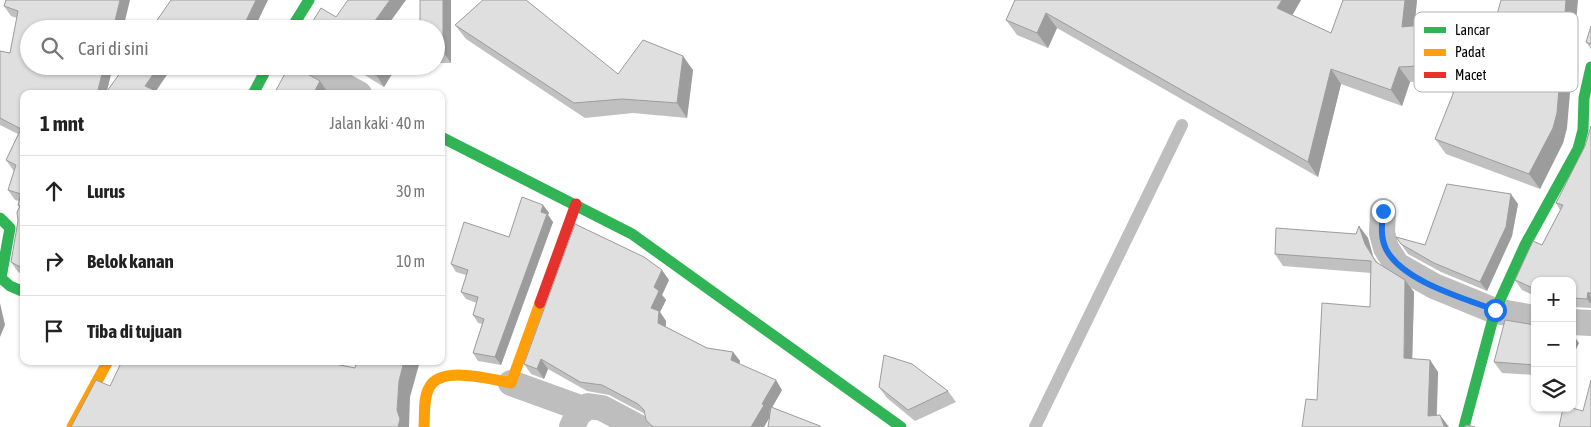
<!DOCTYPE html>
<html lang="id">
<meta charset="utf-8">
<style>
:root{--surface:#fff;--page:#f2f2f2;--text:#222;--muted:#767676;--line:#e0e0e0}
body{margin:0;font-family:"Asap Condensed",sans-serif;background:var(--page);color:var(--text)}
.controls{position:absolute;right:15px;bottom:15px;display:grid;overflow:hidden;border-radius:10px;box-shadow:0 1px 4px #0004}
.controls button{width:45px;height:45px;display:grid;place-items:center;padding:0;border:0;border-bottom:1px solid var(--line);background:var(--surface);color:var(--text);font:25px sans-serif}
.stop{position:absolute;width:15px;height:15px;margin:-11px;border:4px solid #1a73e8;border-radius:50%;background:#fff}
.stop.end{background:#1a73e8;border-color:#fff;box-shadow:0 1px 5px #0008}
.list{margin:0;padding:0;list-style:none}
h2{display:flex;justify-content:space-between;align-items:center;height:65px;margin:0;padding:0 20px;font-size:21px}
h2 small{font-size:16px;font-weight:400;color:var(--muted)}
.list li{display:grid;grid-template-columns:32px 1fr auto;gap:15px;align-items:center;box-sizing:border-box;height:70px;padding:0 20px;border-top:1px solid var(--line)}
.list b{display:block;font-size:19px;white-space:nowrap}
.list em{font-size:16px;font-style:normal;color:var(--muted)}
.icon{flex:none;width:28px;height:28px;fill:none;stroke:currentColor;stroke-width:2;stroke-linecap:round;stroke-linejoin:round}
.map{position:relative;flex:none;width:1591px;height:427px;overflow:hidden}
.search{position:absolute;background:var(--surface);box-shadow:0 1px 4px #0004;left:20px;top:20px;width:425px;height:55px;display:flex;align-items:center;gap:12px;box-sizing:border-box;padding:0 18px;border-radius:28px;color:var(--muted);font-size:19px}
.panel{position:absolute;background:var(--surface);box-shadow:0 1px 4px #0004;left:20px;top:90px;width:425px;height:275px;border-radius:10px}
.map>svg:first-child{display:block}
</style>
<div class="map">
<svg width="1591" height="427" viewBox="0 0 1591 427">
<rect width="100%" height="100%" fill="#fff"/>
<g fill="none" stroke-linecap="round" stroke-linejoin="round">
<path stroke="#bebebe" stroke-width="12" d="M1035 427 1182 125"/>
<g stroke="#bebebe" stroke-width="26">
<path d="M307 66 359 94"/>
<path d="M1383 211 1382 233 1386 248 1397 265 1434 286 1495 311 1535 318"/>
<path d="M1572 322 1591 323"/>
<path d="M511 383 583 409"/>
<path d="M572 427 578 414 588 406 602 408 638 427"/>
</g>
<g stroke="#30b455" stroke-width="11">
<path d="M291 29 309 0"/>
<path d="M253 94 268 66"/>
<path d="M441 137 632 234 901 427"/>
<path d="M0 218 10 228 1 278 10 286 24 292"/>
<path d="M1464 427 1495 311 1525 245 1578 149 1583 130 1584 98 1591 67"/>
</g>
<g stroke="#ff9f0a" stroke-width="11">
<path d="M72 427 108 361"/>
<path d="M424 427C425 414 423 399 429 388 440 365 491 379 511 383L540 303"/>
</g>
<path stroke="#e5322d" stroke-width="11" d="M540 303 576 204"/>
</g>
<g fill="#c0c0c0">
<path d="M6 0 113 66 107 91H156L24 94V275L18 272 11 262 18 221 19 207 18 205 19 201 15 200 8 190 14 171 13 170 6 160 18 134 0 125V51L10 53 17 18 11 16 4 6Z"/>
<path d="M1015 0 1292 15 1331 33 1343 0H1417L1414 26 1567 128 1563 143 1540 189 1446 154 1435 139 1453 94 1447 86 1448 82 1447 80 1410 82 1402 106 1341 84 1318 177 1057 28 1048 48 1017 35 1006 20Z"/>
<path d="M455 25 618 74 693 70 687 118 633 113 585 118 466 39Z"/>
<path d="M1591 26V49L1586 42Z"/>
<path d="M436 29 451 63H436Z"/>
<path d="M350 66H397L384 87Z"/>
<path d="M1591 126V308L1572 307V281H1535V296L1522 290 1515 280 1542 245 1560 210 1556 203 1585 146Z"/>
<path d="M1518 204 1512 236 1487 291 1441 272 1408 254 1396 237 1425 245Z"/>
<path d="M543 205 549 213 548 215 553 222 501 365 478 361 473 353 482 324 478 323 473 315 477 303 466 299 461 292 466 275 456 272 451 264 509 237Z"/>
<path d="M1359 226 1368 238 1373 256 1377 262 1414 292 1412 359 1430 360 1438 372 1437 415 1449 427 1317 400 1370 307 1371 273 1283 266 1275 254 1356 234Z"/>
<path d="M669 280 662 295 666 300 660 312 666 321V327L707 348 733 352 740 361 739 364 782 390 772 408 769 418 764 427H651L646 420 645 414 609 395 587 391 548 369 544 379 531 374 524 364Z"/>
<path d="M1535 325V375L1502 373 1494 362Z"/>
<path d="M879 387 948 391 956 402 915 421 887 398Z"/>
</g>
<g fill="#9c9c9c">
<path d="M120 0H130L123 29H113Z"/>
<path d="M256 0H268L254 29H244L243 27Z"/>
<path d="M390 0H406L385 29H369Z"/>
<path d="M443 0H451V63L443 52Z"/>
<path d="M1282 0H1301L1288 23 1277 8Z"/>
<path d="M1405 0H1417L1413 42 1402 27Z"/>
<path d="M1566 0H1578L1567 128 1563 143 1540 189 1529 174Z"/>
<path d="M1046 13 1057 28 1048 48 1037 33Z"/>
<path d="M683 56 693 70 687 118 677 103Z"/>
<path d="M104 66H113L106 94H97Z"/>
<path d="M159 66H173L154 94 145 86Z"/>
<path d="M382 66H397L384 87 377 76Z"/>
<path d="M1399 67 1410 82 1402 106 1391 90Z"/>
<path d="M1331 69 1341 84 1318 177 1308 162Z"/>
<path d="M320 81 329 94H313Z"/>
<path d="M1511 194 1518 204 1512 236 1487 291 1480 282Z"/>
<path d="M543 205 549 213 548 215 553 222 501 365 495 357Z"/>
<path d="M1359 226 1368 238 1373 256 1385 274 1365 244Z"/>
<path d="M662 270 669 280 662 295 666 300 660 312 666 321 665 333 658 323 651 308 654 287Z"/>
<path d="M1405 280 1414 292 1412 370 1404 358Z"/>
<path d="M1588 292 1591 296V304L1587 299Z"/>
<path d="M0 303 5 325 0 337Z"/>
<path d="M1572 333 1579 343 1572 358Z"/>
<path d="M733 352 740 361 738 370 731 360Z"/>
<path d="M541 359 548 369 544 379 537 369Z"/>
<path d="M1430 360 1438 372 1436 427 1428 416Z"/>
<path d="M404 361H420L410 397 409 427H398L397 410 399 381Z"/>
<path d="M776 380 782 390 769 412 771 415 764 427H751L762 404Z"/>
<path d="M1440 415 1449 427H1445Z"/>
</g>
<g fill="#dfdfdf" stroke="#9c9c9c">
<path d="M6 0H120L113 29H29V66H104L97 94H24V269L11 262 18 221 17 212 20 206 18 205 21 194 8 190 16 165 6 160 21 129 0 118V51L10 53 18 11 4 6Z"/>
<path d="M171 0H256L243 27 240 26 239 29H151Z"/>
<path d="M348 0H390L369 29H308L321 8 336 17Z"/>
<path d="M420 0H443V52H436V29H420Z"/>
<path d="M483 0H526L618 74 643 40 683 56 677 103 622 99 574 103 455 25Z"/>
<path d="M1015 0H1282L1277 8 1331 33 1343 0H1405L1402 27 1452 22 1493 29 1501 0H1566L1557 113 1553 128 1529 174 1435 139 1455 89 1447 86 1452 69H1439V65L1399 67 1391 90 1331 69 1308 162 1046 13 1037 33 1006 20Z"/>
<path d="M1591 26V44L1586 42Z"/>
<path d="M125 66H159L145 86 163 94H105Z"/>
<path d="M289 66H293L320 81 313 94H274Z"/>
<path d="M360 66H382L377 76Z"/>
<path d="M1591 126V294L1588 292 1587 299 1572 298V281H1535V289L1515 280 1533 241 1542 245 1563 205 1556 203 1585 146Z"/>
<path d="M1447 184 1511 194 1506 227 1480 282 1434 263 1401 244 1396 237 1425 245Z"/>
<path d="M522 197 543 205 541 212 547 214 495 357 473 353 484 319 473 315 478 297 461 292 468 270 451 264 464 222 509 237Z"/>
<path d="M575 224 644 257 662 270 654 287 659 291 651 308 659 311 658 323 707 348 733 352 731 360 776 380 762 404 764 405 751 427H655L652 426 646 420 644 410 638 404 602 385 580 382 541 359 537 369 524 364Z"/>
<path d="M1359 226 1365 244 1376 262 1405 280 1404 358 1430 360 1428 416 1440 415 1444 426 1446 427H1302L1306 399 1317 400 1322 303 1370 307 1371 261 1275 254 1276 228 1356 234Z"/>
<path d="M1505 320 1535 325V365L1494 362Z"/>
<path d="M884 355 912 364 948 391 908 410 879 387Z"/>
<path d="M122 361H320L355 368 357 361H404L399 381 397 410 400 419 398 427H71L96 380 110 386Z"/>
<path d="M1591 380V427H1559L1563 408H1572L1583 411Z"/>
<path d="M771 407 820 426V427H768Z"/>
<path d="M1467 425 1475 427H1464Z"/>
</g>
<g fill="none" stroke-linecap="round" stroke-linejoin="round">
<path stroke="#1a73e8" stroke-width="6" d="M1383 211C1382 224 1380 237 1386 249 1402 281 1463 298 1495 310"/>
</g>
<rect x="1414" y="12" width="164" height="80" rx="8" fill="#fff" stroke="#b2b2b2" stroke-width="1"/>
<rect x="1424" y="27" width="22" height="6" fill="#30b455"/>
<rect x="1424" y="49" width="22" height="7" fill="#ff9f0a"/>
<rect x="1424" y="72" width="22" height="6" fill="#e5322d"/>
<g font-size="14" fill="#000">
<text x="1455" y="35">Lancar</text>
<text x="1455" y="57">Padat</text>
<text x="1455" y="80">Macet</text>
</g>
</svg>
<div class="controls">
<button>+</button>
<button>−</button>
<button><svg class="icon" aria-label="layers" viewBox="0 0 24 24"><path d="M12 4l9 5-9 5-9-5zM3 14l9 5 9-5"/></svg></button>
</div>
<div class="stop" style="left:1495px;top:310px"></div>
<div class="stop end" style="left:1383px;top:211px"></div>
<div class="search"><svg class="icon" aria-label="search" viewBox="0 0 24 24"><circle cx="10" cy="10" r="6"/><path d="M15 15l6 6"/></svg>Cari di sini</div>
<section class="panel">
<h2>1 mnt<small>Jalan kaki · 40 m</small></h2>
<ul class="list">
<li><svg class="icon" aria-label="ahead" viewBox="0 0 24 24"><path d="M12 20V5M6 11l6-6 6 6"/></svg><div><b>Lurus</b></div><em>30 m</em></li>
<li><svg class="icon" aria-label="right" viewBox="0 0 24 24"><path d="M7 20v-9h11M14 6l5 5-5 5"/></svg><div><b>Belok kanan</b></div><em>10 m</em></li>
<li><svg class="icon" aria-label="arrive" viewBox="0 0 24 24"><path d="M6 21V4h12l-3 4 3 4H6"/></svg><div><b>Tiba di tujuan</b></div></li>
</ul>
</section>
</div>
